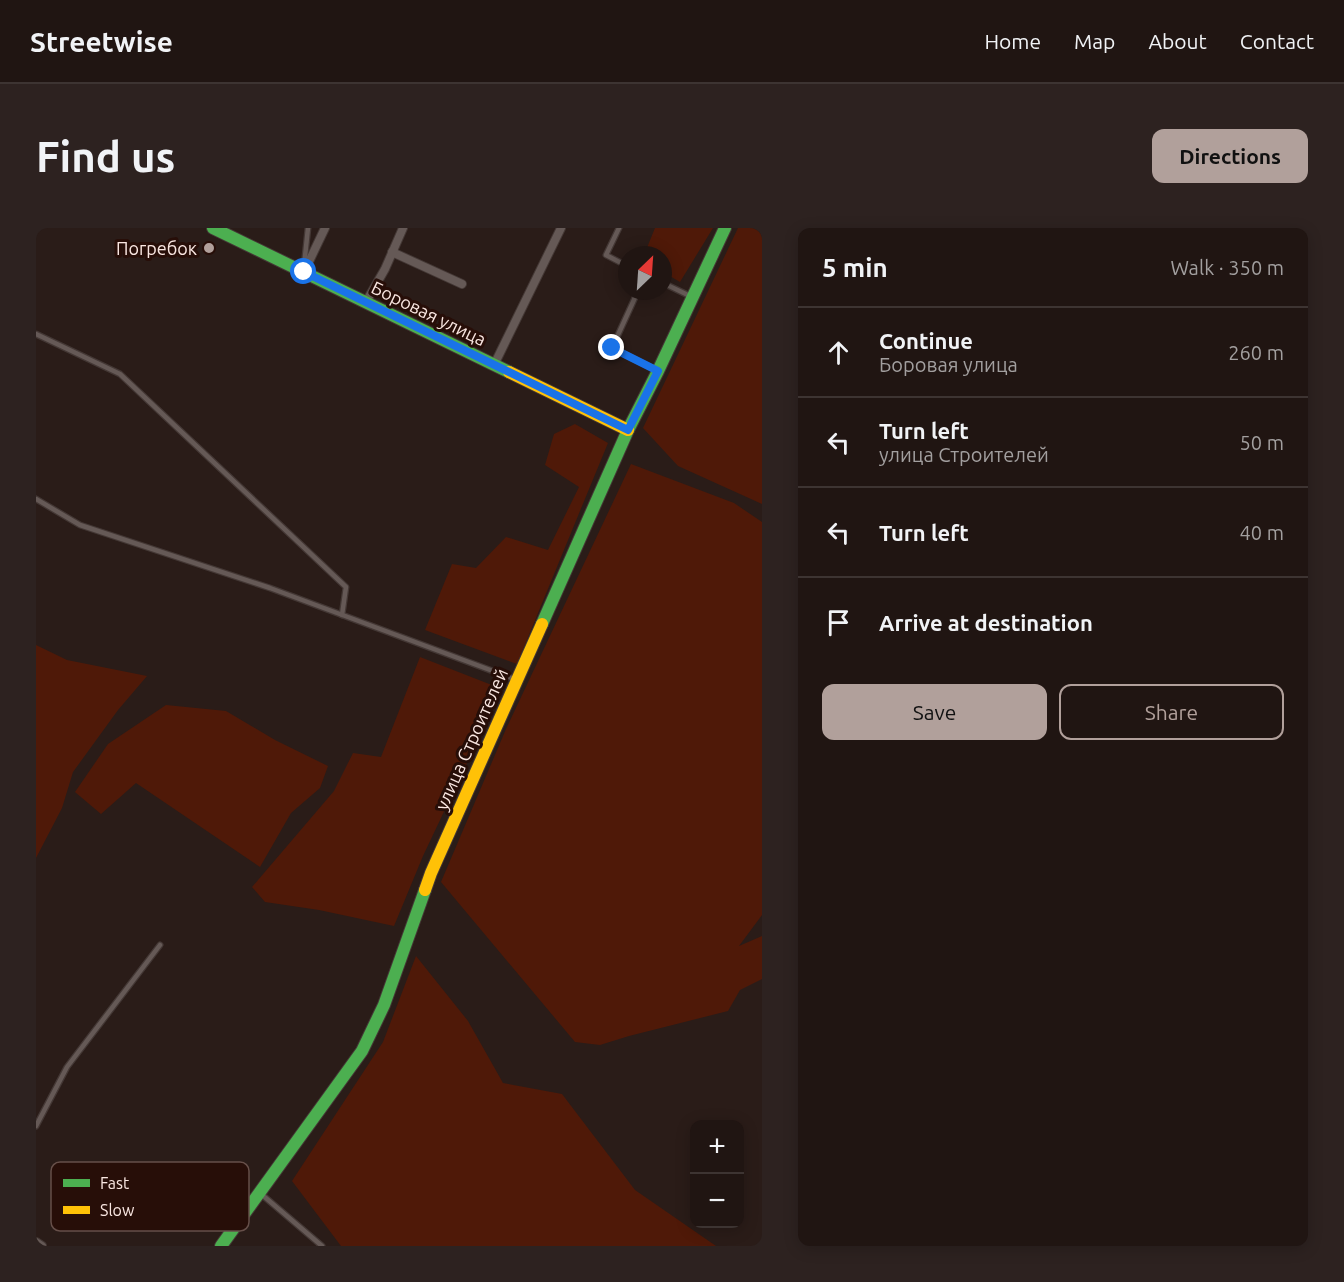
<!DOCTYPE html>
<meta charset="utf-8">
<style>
:root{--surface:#201512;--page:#2d2220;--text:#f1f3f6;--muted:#a29f9f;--line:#3d3432;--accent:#b1a09b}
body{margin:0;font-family:Ubuntu,sans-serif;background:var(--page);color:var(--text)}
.controls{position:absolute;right:18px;bottom:18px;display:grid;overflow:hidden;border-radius:12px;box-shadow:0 3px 15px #0003}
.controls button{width:54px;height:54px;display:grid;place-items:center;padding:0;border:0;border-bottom:2px solid var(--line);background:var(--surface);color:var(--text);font:30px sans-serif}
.compass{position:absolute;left:582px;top:18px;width:54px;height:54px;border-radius:50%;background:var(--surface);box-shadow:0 3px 15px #0003;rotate:25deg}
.stop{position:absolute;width:18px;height:18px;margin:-14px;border:4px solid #1a73e8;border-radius:50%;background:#fff}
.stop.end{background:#1a73e8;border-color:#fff;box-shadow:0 2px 6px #0008}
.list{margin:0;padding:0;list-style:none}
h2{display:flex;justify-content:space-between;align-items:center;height:78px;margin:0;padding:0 24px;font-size:26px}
h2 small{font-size:20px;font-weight:400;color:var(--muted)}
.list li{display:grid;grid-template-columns:39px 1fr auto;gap:18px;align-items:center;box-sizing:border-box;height:90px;padding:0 24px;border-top:2px solid var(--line)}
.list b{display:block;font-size:22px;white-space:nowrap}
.list p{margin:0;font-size:20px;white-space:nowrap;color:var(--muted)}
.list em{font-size:20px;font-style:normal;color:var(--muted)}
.actions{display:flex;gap:12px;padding:18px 24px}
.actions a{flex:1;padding:14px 0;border:2px solid var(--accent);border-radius:12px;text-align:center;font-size:21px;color:var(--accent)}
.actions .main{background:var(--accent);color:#111}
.icon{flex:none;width:33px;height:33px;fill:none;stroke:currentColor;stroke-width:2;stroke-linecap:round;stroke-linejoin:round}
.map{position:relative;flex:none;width:726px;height:1018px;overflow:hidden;border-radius:12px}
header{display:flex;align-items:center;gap:36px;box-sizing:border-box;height:84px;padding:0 30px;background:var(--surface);border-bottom:2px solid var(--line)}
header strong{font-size:28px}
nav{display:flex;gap:33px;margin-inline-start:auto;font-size:21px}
.intro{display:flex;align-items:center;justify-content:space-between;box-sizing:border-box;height:144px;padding:0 36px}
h1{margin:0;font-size:42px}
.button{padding:15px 27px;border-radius:12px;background:var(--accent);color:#111;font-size:21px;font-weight:700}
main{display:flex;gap:36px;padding:0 36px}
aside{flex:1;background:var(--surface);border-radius:12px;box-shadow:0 3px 15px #0003}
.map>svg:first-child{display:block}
</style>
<header>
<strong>Streetwise</strong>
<nav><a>Home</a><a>Map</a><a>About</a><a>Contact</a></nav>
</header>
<div class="intro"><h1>Find us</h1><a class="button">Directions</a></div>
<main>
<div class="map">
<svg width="726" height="1018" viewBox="0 0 726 1018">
<rect width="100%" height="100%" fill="#2a1c18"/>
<g fill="#4f1908">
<path d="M619 0H677L644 54 627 44V27H608Z"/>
<path d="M702 0H726V276L642 238 607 200Z"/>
<path d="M539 196 572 215 481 436 389 402 416 336 440 340 470 309 512 322 543 259 509 237 518 206Z"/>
<path d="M595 236 698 275 726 294V687L703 718 726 708V751L704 762 692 783 593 808 564 817 539 814 405 654 470 501Z"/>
<path d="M0 417 31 432 111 448 82 482 37 544 26 580 0 630Z"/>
<path d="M384 429 466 461 387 628 358 698 283 682 229 674 216 659 298 563 317 525 345 529Z"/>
<path d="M130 477 190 483 239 512 292 538 284 560 255 585 224 639 100 555 65 586 39 564 72 516Z"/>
<path d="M380 728 432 793 467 855 526 866 599 962 680 1018H305L256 953 347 814Z"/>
</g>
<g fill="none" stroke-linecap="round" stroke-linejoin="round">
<defs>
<g id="lane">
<path d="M583 0 570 27 591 38"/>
<path d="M268 38 272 0"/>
<path d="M627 55 654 68"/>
<path d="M602 63 576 120 620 142"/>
<path d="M0 106 84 146 310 359 306 387"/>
<path d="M0 271 44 297 234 360 481 452"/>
<path d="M0 898 31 839 124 717"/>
<path d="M224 965 286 1018"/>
</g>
<g id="street">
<path d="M356 24 426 56"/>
<path d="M268 44 289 0"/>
<path d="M330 74 349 41 367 0"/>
<path d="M458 137 525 0"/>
<path d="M0 1014 6 1018"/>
</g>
<g id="fast">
<path d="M177 0 473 144"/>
<path d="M506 396 592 202 622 143 689 0"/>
<path d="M185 1018 326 823 348 777 389 662"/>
</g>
<g id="slow">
<path d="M473 144 592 202"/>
<path d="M389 662 395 645 506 396"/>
</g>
</defs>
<use href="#lane" stroke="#443835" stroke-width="7"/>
<use href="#street" stroke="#443835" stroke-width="10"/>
<use href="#fast" stroke="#443835" stroke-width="14"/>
<use href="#slow" stroke="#443835" stroke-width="14"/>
<use href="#lane" stroke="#655956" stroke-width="4.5"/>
<use href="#street" stroke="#655956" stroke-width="8"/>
<use href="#fast" stroke="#4caf50" stroke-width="12"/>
<use href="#slow" stroke="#ffc107" stroke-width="12"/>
</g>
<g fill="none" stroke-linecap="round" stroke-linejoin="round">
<path stroke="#1a73e8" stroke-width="8" d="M268 44 592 202 622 143 576 120"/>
</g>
<circle fill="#b1a09b" stroke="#270e08" stroke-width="2" cx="173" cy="20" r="6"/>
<g text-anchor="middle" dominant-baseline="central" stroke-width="6" stroke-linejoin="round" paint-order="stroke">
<g font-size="18" fill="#fae7e2" stroke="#270e08" text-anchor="end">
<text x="161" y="20">Погребок</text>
</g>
<g font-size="18" fill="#fae7e2" stroke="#270e08">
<text transform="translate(393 85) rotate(26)">Боровая улица</text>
<text transform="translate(435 511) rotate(-66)">улица Строителей</text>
</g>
</g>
<rect x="15" y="934" width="198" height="69" rx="9" fill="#270e08" stroke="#664f49" stroke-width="1.5"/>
<rect x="27" y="951" width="27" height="8" fill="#4caf50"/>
<rect x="27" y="978" width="27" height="8" fill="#ffc107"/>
<g font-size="16" fill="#fae7e2">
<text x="64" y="961">Fast</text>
<text x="64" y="988">Slow</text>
</g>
</svg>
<div class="controls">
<button>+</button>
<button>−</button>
</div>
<svg class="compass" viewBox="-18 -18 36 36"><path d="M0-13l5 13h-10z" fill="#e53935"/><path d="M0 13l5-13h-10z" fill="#a29f9f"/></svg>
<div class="stop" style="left:268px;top:44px"></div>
<div class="stop end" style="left:576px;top:120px"></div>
</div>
<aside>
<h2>5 min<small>Walk · 350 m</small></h2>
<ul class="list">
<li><svg class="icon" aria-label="ahead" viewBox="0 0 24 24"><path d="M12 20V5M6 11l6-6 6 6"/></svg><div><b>Continue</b><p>Боровая улица</p></div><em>260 m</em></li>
<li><svg class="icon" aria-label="left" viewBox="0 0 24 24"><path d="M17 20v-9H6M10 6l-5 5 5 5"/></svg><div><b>Turn left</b><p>улица Строителей</p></div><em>50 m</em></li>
<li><svg class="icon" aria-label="left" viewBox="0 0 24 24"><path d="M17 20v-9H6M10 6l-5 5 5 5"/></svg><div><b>Turn left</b></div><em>40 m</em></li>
<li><svg class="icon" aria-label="arrive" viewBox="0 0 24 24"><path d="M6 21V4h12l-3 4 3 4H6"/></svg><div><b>Arrive at destination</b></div></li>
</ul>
<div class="actions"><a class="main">Save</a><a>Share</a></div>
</aside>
</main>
